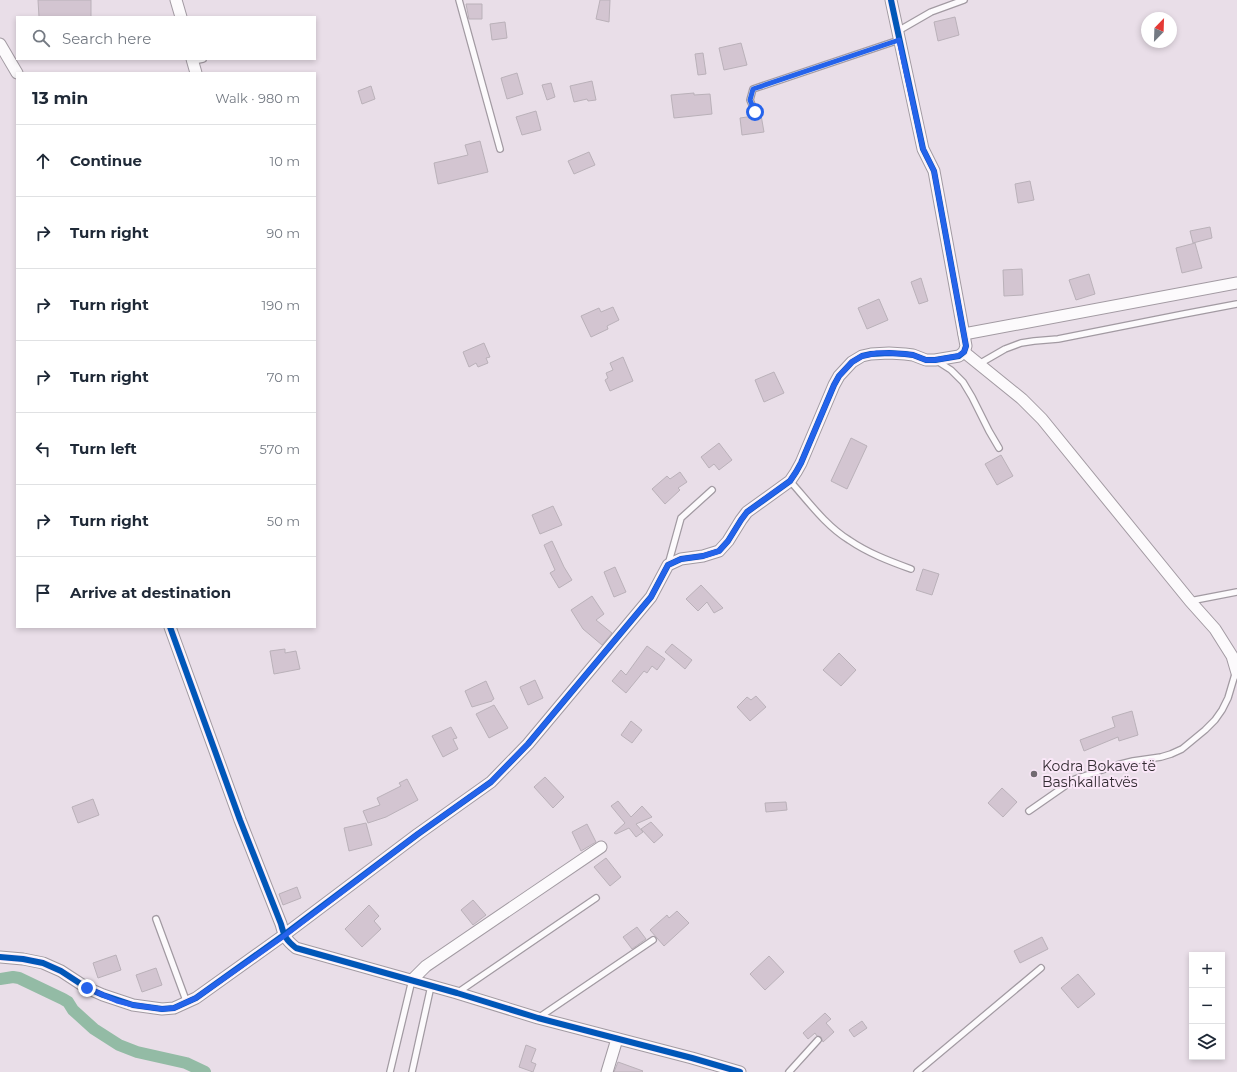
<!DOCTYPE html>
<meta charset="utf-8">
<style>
:root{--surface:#fff;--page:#f2f2f3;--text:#1f2937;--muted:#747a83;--line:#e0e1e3}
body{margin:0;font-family:Montserrat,sans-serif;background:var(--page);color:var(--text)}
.controls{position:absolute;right:12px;bottom:12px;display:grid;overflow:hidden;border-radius:0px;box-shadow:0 2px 6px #0003}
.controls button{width:36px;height:36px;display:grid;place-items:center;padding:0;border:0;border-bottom:1px solid var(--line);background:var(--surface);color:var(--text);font:20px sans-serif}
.compass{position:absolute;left:1141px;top:12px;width:36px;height:36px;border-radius:50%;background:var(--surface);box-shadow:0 2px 6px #0003;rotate:23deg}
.stop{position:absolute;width:12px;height:12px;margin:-9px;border:3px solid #2563eb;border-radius:50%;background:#fff}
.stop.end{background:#2563eb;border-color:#fff;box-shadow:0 1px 4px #0008}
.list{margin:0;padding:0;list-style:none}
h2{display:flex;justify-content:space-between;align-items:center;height:52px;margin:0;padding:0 16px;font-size:17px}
h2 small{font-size:13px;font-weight:400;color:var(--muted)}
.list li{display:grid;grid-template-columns:26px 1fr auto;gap:12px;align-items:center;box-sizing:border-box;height:72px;padding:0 16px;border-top:1px solid var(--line)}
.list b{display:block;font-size:15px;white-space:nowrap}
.list em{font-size:13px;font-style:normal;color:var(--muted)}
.icon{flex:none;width:22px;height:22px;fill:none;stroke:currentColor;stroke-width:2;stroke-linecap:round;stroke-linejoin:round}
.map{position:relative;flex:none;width:1237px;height:1072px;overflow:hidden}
.search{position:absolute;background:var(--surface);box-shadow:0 2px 6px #0003;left:16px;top:16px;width:300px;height:44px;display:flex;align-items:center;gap:10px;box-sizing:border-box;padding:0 14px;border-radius:0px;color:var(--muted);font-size:15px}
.panel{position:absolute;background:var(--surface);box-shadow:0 2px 6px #0003;left:16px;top:72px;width:300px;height:556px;border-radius:0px}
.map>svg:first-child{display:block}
</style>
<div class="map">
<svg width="1237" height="1072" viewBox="0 0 1237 1072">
<rect width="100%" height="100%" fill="#e9dee8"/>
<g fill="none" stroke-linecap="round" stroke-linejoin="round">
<path stroke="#93bba5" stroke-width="12" d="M0 979 13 977 19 978 63 999 68 1002 73 1010 94 1029 119 1045 137 1052 186 1063 205 1072"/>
</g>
<g fill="#d3c5d1" stroke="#bab1b9">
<path d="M38 0H91V17H39Z"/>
<path d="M600 0H610L609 22 596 19Z"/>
<path d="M466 4H482V19H469Z"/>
<path d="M955 17 959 35 938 41 934 22Z"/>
<path d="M505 22 507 38 492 40 490 24Z"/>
<path d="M741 43 747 65 724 70 719 48Z"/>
<path d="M703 53 706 74 698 75 695 54Z"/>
<path d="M517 73 523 94 507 99 501 78Z"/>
<path d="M592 81 596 100 588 101 587 99 574 102 570 86Z"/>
<path d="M551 83 555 97 547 100 542 85Z"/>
<path d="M371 86 375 99 362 104 358 91Z"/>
<path d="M694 93V95L710 94 712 114 674 118 671 95Z"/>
<path d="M536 111 541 130 522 135 516 117Z"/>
<path d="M761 115 764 132 742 135 740 118Z"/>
<path d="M480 141 488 172 438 184 434 163 468 155 465 145Z"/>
<path d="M589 152 595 165 574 174 568 161Z"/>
<path d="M1030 181 1034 200 1018 203 1015 184Z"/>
<path d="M1210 227 1212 238 1193 243 1190 231Z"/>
<path d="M1195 243 1202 268 1182 273 1176 248Z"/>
<path d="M1022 269 1023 295 1004 296 1003 270Z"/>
<path d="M1089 274 1095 294 1076 300 1069 280Z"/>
<path d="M921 278 928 301 919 304 911 282Z"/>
<path d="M879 299 888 320 867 329 858 308Z"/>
<path d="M613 307 619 320 607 326 608 329 591 337 581 316 599 308 601 312Z"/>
<path d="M484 343 490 357 486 358 488 363 478 367 476 363 469 367 463 352Z"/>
<path d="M623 357 633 381 610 391 605 380 608 378 606 373 613 370 610 363Z"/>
<path d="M774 372 784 393 764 402 755 380Z"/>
<path d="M851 438 867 446 847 489 831 481Z"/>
<path d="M719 443 732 460 719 470 714 464 709 468 701 457Z"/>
<path d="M1001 455 1013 476 997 485 985 464Z"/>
<path d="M680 472 687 482 678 488 680 490 665 504 652 489 667 476 670 479Z"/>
<path d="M553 506 562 525 540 534 532 515Z"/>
<path d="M552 541 564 567 572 580 559 588 550 573 555 570 544 545Z"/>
<path d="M615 567 626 592 614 597 604 572Z"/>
<path d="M923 569 939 574 932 595 916 590Z"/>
<path d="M701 585 723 608 714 613 707 602 698 611 686 599Z"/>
<path d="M592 596 604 614 596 620 612 633 602 645 583 629 571 610Z"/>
<path d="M672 644 692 660 685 669 665 652Z"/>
<path d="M647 646 665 659 657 670 652 666 647 673 644 671 626 693 612 681 621 670 626 675Z"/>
<path d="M285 649V653L296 651 300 669 274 674 270 651Z"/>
<path d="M839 653 856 670 841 686 823 670Z"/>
<path d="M535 680 543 698 528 705 520 687Z"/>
<path d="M486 681 494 699 492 700V701L472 707 465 691Z"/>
<path d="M756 696 766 707 750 721 737 707 747 697 751 700Z"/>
<path d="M494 705 508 728 489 738 476 714Z"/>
<path d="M1132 711 1138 735 1119 741 1118 737 1084 751 1080 740 1115 727 1112 717Z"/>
<path d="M631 721 642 730 632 743 621 735Z"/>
<path d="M451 727 457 738 453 739 458 749 443 757 432 736Z"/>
<path d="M545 777 564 797 553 808 534 787Z"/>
<path d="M407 779 418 800 386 817 368 823 363 811 380 805 377 798 401 786 399 783Z"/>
<path d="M1002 788 1017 802 1003 817 988 803Z"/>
<path d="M93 799 99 815 78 823 72 807Z"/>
<path d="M618 801 631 817 642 806 652 817 636 824 643 832 636 837 629 828 616 834 614 833 625 823 611 806Z"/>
<path d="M786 802 787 810 766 812 765 803Z"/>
<path d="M651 822 663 835 654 843 641 829Z"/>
<path d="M366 823 372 845 349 851 344 828Z"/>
<path d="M587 824 596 842 581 851 572 832Z"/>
<path d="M606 858 621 877 610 886 594 867Z"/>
<path d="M297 887 301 898 283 905 279 894Z"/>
<path d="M473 900 486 915 473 925 461 910Z"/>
<path d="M369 905 379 916 374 921 381 929 362 947 345 929Z"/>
<path d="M677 911 689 923 664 946 650 930 667 915 669 918Z"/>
<path d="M637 927 646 939 632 949 623 937Z"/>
<path d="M1042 937 1048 949 1020 963 1014 951Z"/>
<path d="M116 955 121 970 98 978 93 963Z"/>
<path d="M769 956 784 972 765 990 750 974Z"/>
<path d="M156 968 162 985 142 992 136 975Z"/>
<path d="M1078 974 1095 994 1078 1008 1061 988Z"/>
<path d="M825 1013 831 1019 826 1023 834 1032 823 1042 821 1037 817 1036 815 1033 808 1039 803 1033Z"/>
<path d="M862 1021 867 1028 854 1037 849 1030Z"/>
<path d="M526 1045 536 1049 531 1062 536 1064 533 1072 519 1067Z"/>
<path d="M618 1062 643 1071 642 1072H614Z"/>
</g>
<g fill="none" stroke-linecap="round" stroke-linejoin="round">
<defs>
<g id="lane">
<path d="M459 0 500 149"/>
<path d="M898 31 931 12 964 0"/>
<path d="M193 61 203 59"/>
<path d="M755 112 750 100 753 89 899 40"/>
<path d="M937 361 951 370 963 382 972 397 989 431 999 448"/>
<path d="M979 364 1005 349 1021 343 1034 341 1058 339 1184 314 1237 304"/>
<path d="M790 481C808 501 825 525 849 540 868 553 889 561 911 569"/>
<path d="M668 565 681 518 712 490"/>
<path d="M1190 601 1237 592"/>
<path d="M1029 811 1075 779 1117 765 1133 761 1161 757 1171 754 1182 749 1205 730 1215 720 1222 710 1228 698 1236 671"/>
<path d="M156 919 187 1003"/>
<path d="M457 993 596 898"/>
<path d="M538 1018 653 940"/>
<path d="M390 1072 412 980"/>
<path d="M412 1072 431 986"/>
<path d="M789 1072 818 1040"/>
<path d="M917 1072 1041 968"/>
</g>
<g id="street">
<path d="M176 0 181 17"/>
<path d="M0 44 17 73"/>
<path d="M192 59 196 73"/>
<path d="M964 334 1237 283"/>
<path d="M964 352 1022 399 1042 419 1190 601 1215 629 1232 656 1237 673"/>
<path d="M170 627 240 820 281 924C284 936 286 940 296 948L457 993 538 1018 692 1058 740 1072"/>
<path d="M0 957 23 959 43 963 61 971 87 988 103 995 133 1005 162 1009 174 1008 196 998 284 935 418 834 491 782 528 744 651 597 668 565 681 559 703 556 719 551 728 541 741 520 747 512 790 481 796 472 801 463 834 385 839 376 852 362 862 356 871 354 889 353 905 354 913 355 926 360H935L959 356 964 352 966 346 934 171 923 149 891 0"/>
<path d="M412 980 426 966 601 847"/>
<path d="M607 1072 617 1039"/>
</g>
</defs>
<use href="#lane" stroke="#a29aa2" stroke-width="8"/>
<use href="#street" stroke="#a29aa2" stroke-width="13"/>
<use href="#lane" stroke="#fcfafc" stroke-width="5.5"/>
<use href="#street" stroke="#fcfafc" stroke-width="11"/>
<defs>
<g id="cycleway">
<path d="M170 627 240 820 281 924C284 936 286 940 296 948L457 993 538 1018 692 1058 740 1072"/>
<path d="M0 957 23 959 43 963 61 971 87 988 103 995 133 1005 162 1009 174 1008 196 998 284 935 418 834 491 782 528 744 651 597 668 565 681 559 703 556 719 551 728 541 741 520 747 512 790 481 796 472 801 463 834 385 839 376 852 362 862 356 871 354 889 353 905 354 913 355 926 360H935L959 356 964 352 966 346 934 171 923 149 891 0"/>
</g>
</defs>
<use href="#cycleway" stroke="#fae7f8" stroke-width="8"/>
<use href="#cycleway" stroke="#0057b8" stroke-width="6"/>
</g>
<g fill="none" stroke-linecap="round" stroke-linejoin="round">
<path stroke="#2563eb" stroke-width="5" d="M87 988 117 1001 133 1005 162 1009 174 1008 196 998 284 936 418 834 491 782 528 744 651 597 668 565 681 559 703 556 719 551 728 541 741 520 747 512 790 481 796 472 801 463 834 385 839 376 852 362 862 356 877 353H889L905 354 913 355 926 360H935L958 356 964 352 966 346 934 171 923 149 899 40 753 89 750 100 755 112"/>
</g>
<circle fill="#726a71" stroke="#fae7f8" stroke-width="1.5" cx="1034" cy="774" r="4"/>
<g text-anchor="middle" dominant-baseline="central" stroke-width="4" stroke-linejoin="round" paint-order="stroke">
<g font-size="14" fill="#322b31" stroke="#fae7f8" text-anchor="start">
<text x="1042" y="766">Kodra Bokave të<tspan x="1042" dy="16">Bashkallatvës</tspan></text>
</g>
</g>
</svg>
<div class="controls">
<button>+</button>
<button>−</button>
<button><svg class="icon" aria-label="layers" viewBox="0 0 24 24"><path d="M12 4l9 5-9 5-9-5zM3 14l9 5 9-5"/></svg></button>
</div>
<svg class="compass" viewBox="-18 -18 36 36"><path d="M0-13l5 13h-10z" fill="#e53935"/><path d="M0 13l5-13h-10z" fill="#747a83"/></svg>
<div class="stop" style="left:755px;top:112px"></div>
<div class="stop end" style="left:87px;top:988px"></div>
<div class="search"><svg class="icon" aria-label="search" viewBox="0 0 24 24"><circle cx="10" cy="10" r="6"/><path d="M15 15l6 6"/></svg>Search here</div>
<section class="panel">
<h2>13 min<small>Walk · 980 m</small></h2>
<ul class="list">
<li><svg class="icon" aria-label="ahead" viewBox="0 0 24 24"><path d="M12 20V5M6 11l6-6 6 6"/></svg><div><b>Continue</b></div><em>10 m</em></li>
<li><svg class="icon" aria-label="right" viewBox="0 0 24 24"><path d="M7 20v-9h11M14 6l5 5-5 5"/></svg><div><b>Turn right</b></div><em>90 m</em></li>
<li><svg class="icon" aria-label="right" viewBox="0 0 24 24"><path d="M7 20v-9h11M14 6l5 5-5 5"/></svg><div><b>Turn right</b></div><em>190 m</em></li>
<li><svg class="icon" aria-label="right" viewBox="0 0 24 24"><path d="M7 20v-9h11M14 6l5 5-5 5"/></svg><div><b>Turn right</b></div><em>70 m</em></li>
<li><svg class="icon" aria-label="left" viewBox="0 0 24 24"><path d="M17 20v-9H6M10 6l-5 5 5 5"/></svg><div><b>Turn left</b></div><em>570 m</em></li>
<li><svg class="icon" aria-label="right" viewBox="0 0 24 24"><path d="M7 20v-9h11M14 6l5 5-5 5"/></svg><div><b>Turn right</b></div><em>50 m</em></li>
<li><svg class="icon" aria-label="arrive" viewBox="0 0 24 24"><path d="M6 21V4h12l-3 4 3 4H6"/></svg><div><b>Arrive at destination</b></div></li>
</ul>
</section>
</div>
